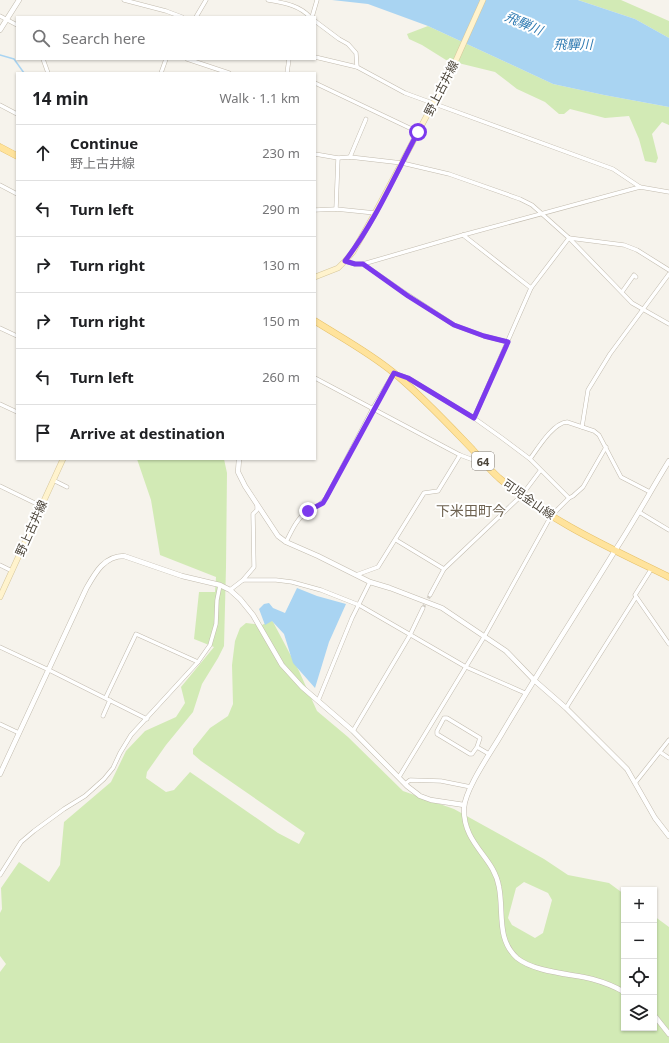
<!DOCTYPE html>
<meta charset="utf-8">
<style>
:root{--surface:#fff;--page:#f6f6f6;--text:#202124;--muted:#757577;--line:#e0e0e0}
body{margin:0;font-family:"Noto Sans","Noto Sans JP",sans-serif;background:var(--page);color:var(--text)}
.controls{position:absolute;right:12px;bottom:12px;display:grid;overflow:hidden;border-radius:0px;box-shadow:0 1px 3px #0004}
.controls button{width:36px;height:36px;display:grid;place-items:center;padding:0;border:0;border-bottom:1px solid var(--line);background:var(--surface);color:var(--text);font:20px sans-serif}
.stop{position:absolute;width:12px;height:12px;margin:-9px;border:3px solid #7c3aed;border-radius:50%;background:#fff}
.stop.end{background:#7c3aed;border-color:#fff;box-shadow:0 1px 4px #0008}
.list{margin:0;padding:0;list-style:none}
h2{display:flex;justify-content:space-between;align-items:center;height:52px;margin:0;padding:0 16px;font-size:17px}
h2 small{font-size:13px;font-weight:400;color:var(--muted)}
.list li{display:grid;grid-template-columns:26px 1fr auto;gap:12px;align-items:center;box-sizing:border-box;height:56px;padding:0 16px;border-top:1px solid var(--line)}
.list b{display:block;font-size:15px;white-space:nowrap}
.list p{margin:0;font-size:13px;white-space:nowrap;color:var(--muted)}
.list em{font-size:13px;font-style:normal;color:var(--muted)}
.icon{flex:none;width:22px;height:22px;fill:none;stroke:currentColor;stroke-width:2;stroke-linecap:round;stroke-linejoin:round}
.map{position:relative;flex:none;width:669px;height:1043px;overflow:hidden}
.search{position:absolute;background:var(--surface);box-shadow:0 1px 3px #0004;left:16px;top:16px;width:300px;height:44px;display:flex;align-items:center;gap:10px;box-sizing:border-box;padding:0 14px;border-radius:0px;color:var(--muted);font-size:15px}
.panel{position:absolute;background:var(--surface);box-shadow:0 1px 3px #0004;left:16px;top:72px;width:300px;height:388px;border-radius:0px}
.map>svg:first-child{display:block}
</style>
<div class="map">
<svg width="669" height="1043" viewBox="0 0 669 1043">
<rect width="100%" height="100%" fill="#f6f3ec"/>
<g fill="#d2eab5" fill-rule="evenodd">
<path d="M578 0H621L669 21V38L635 19Z"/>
<path d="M428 26 553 84 604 95 669 107V125L662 122 652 134 658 158 656 163 645 161 639 139 629 116 605 118 570 109 564 114H559L545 102 517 89 495 72 446 60 422 45 409 39 407 34Z"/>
<path d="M137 459H224L227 473 226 567 224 646 218 658 202 684 193 712 166 745 147 772 146 778 166 792 174 790 190 772 278 833 299 844 305 833 201 761 193 754V749L210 728 228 716 233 704 232 665 235 641 240 628 246 623 262 625 272 620 299 671 317 711 348 737 403 791 454 809 544 859 568 875 609 883 624 894V1028H654V916L669 927V1043H0V972L6 964 0 956V913L2 909 1 888 19 862 49 882 60 865 64 822 111 782 126 751 145 731 176 717 185 703 181 687 214 647 194 639 199 592H215L216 577 160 555 151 500ZM524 882 548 893 552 900 543 933 535 938 512 925 508 918 516 888Z"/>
</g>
<g fill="#a9d4f2">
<path d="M332 0H578L635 19 669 38V107L604 95 553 84 428 26 368 4Z"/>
<path d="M297 588 317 596 346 604 329 642 315 688 293 663 284 634 272 621 265 625 259 609 264 604 269 603 273 608 285 613Z"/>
</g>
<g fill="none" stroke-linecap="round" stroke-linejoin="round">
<path stroke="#a9d4f2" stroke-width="1.5" d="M0 55 14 59 24 73"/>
<path stroke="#d4d0c8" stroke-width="3.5" stroke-dasharray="3.5 2" stroke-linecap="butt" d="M423 608 430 595"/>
<defs>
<g id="minor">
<path d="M124 0 166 11 182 17"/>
<path d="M268 0C284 3 299 5 310 17"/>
<path d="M0 16 17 25"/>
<path d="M196 17 206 0"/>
<path d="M312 17 317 0"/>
<path d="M315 21 339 39 348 44 356 53 357 67"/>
<path d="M315 57 357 67 405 93 613 169 640 187"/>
<path d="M43 59 48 73"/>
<path d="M187 59 229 73"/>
<path d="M161 73 166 59"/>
<path d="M287 73 289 59"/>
<path d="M315 83 418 132"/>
<path d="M0 105 17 114"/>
<path d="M315 154 338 158 350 157 402 163 449 174 520 199 532 205 569 238 632 303 669 324"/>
<path d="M350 157 366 119"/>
<path d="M0 185 17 194"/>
<path d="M336 209 338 158"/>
<path d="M315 210 336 209 375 213"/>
<path d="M463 235 531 288"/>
<path d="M569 238 624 245 637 250 669 270"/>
<path d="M345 261 355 264H363L463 235 640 187 669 192"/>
<path d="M363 264 408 295 454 325 484 336 508 342"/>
<path d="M622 292 634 275 636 277"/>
<path d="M0 328 17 336"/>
<path d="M399 375 408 378 474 418 502 438 530 459 569 498"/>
<path d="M315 378 460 455 484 464"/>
<path d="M0 404 17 412"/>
<path d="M474 418 531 288 569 238"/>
<path d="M582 427 588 390 610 354 669 274"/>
<path d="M530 459C538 448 553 423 567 422L594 431 599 435 621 477 650 492"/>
<path d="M53 480 67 487"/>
<path d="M0 486 41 506"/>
<path d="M639 512 669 530"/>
<path d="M396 540 444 569"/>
<path d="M286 542C292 530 297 518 308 511 315 507 321 505 326 498L373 408 394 373"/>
<path d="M0 565 12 571"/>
<path d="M652 568 635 595 669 644"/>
<path d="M356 575 378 567 424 493 438 491 460 455"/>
<path d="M243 580H276L292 582 321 590 359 605 466 667 525 693"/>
<path d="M230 590 243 580 254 567 253 514 257 510V506"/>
<path d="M430 595 444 569 522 495 540 471"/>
<path d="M0 647 49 670 147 719"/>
<path d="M106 697 136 634 198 662"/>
<path d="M318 701 352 618 370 582"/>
<path d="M566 708 636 597"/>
<path d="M103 716 110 700"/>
<path d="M0 724 19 733"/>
<path d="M353 731 410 635 423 608"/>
<path d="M477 747 472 754H470L437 734V731L444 718H447L480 738 477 747 489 754"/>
<path d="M660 752 669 758"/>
<path d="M399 777 484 637 551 516 569 498 573 496 583 487 606 447"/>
<path d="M635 783 669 740"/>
<path d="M405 784 410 780 441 781 471 787"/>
<path d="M0 875 21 842 34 831 64 809 85 796 104 779 113 768 120 753 131 735 198 662 210 645 216 624 217 600 220 585"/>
</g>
<g id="tertiary">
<path d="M0 30 19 0"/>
<path d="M239 459 238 472 245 486 278 536 286 542 318 556 370 582 390 588 442 608 506 651 534 680 566 708 627 769 655 818 669 836"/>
<path d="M0 774 86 589C95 573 104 556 124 556L182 576 220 585 230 590 240 599 253 615 282 665 302 687 353 731 407 786 420 796 431 800 464 805"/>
<path d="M624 992C614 986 603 982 592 979 571 974 534 972 517 958 496 939 504 912 499 887 494 856 463 845 464 808 465 789 491 752 501 735 538 672 578 611 616 549 635 520 651 490 669 461"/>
<path d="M654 1015 669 1034"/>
</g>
<g id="secondary">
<path d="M315 277 338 268 345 261 353 252 375 213 433 104 444 87 483 0"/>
<path d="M0 597 63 459"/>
</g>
<g id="primary">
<path d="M0 147 17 156"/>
<path d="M315 321C342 338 370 353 394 373 422 396 447 423 472 449 481 459 489 469 499 478 549 521 610 548 669 577"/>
</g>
</defs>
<use href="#minor" stroke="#c2bbae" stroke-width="4.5"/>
<use href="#tertiary" stroke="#c2bbae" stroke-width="5.5"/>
<use href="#secondary" stroke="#d6c79b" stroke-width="6"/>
<use href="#primary" stroke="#e6c16a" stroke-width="7"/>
<use href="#minor" stroke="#fff" stroke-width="3.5"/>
<use href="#tertiary" stroke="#fff" stroke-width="4.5"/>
<use href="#secondary" stroke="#fff3cd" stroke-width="5"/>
<use href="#primary" stroke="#ffe39c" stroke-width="6"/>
</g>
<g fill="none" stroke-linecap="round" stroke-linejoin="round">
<path stroke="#7c3aed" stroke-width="5" d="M308 511 323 503 326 498 394 373 408 378 474 418 508 342 484 336 454 325 408 296 363 264H355L345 261C375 222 395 175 418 132"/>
</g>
<g text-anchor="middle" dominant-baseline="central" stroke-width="4" stroke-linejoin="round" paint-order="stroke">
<rect fill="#fff" stroke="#817c74" stroke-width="1" x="472" y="452" width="22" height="18" rx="3"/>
<g font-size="11" font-weight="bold" fill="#4b4439">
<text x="483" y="461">64</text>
</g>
<g font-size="12" fill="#4b4439" stroke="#fff">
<text transform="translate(441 88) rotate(-63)">野上古井線</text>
<text transform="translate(529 499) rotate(35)">可児金山線</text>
<text transform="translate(31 528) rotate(-66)">野上古井線</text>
</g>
<g font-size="13" font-style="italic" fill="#2e7ab2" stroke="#fff">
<text transform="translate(524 23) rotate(23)">飛騨川</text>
<text x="573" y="44">飛驒川</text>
</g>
<g font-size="14" fill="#6e6250" stroke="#fff">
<text x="471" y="510">下米田町今</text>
</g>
</g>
</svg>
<div class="controls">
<button>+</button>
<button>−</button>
<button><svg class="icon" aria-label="locate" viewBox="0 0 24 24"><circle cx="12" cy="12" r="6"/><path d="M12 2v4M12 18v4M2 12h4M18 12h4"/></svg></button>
<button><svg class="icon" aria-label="layers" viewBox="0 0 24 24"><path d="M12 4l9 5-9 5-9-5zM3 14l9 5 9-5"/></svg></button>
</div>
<div class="stop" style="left:418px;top:132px"></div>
<div class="stop end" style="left:308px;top:511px"></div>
<div class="search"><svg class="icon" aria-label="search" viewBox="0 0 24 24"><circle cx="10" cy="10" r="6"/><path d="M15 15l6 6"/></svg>Search here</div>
<section class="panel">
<h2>14 min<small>Walk · 1.1 km</small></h2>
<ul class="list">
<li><svg class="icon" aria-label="ahead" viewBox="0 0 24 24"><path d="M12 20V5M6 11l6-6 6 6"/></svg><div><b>Continue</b><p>野上古井線</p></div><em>230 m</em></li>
<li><svg class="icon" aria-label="left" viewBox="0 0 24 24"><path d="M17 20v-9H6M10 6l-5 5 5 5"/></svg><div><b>Turn left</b></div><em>290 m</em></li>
<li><svg class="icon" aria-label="right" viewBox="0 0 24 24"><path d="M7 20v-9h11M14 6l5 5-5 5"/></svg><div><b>Turn right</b></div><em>130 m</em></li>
<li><svg class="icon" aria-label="right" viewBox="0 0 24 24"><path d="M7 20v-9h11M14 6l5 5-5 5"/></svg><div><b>Turn right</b></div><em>150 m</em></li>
<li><svg class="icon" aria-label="left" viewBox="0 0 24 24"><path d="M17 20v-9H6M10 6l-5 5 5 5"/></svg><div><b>Turn left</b></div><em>260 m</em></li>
<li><svg class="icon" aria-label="arrive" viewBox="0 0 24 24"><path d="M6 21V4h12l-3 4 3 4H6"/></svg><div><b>Arrive at destination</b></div></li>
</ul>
</section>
</div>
